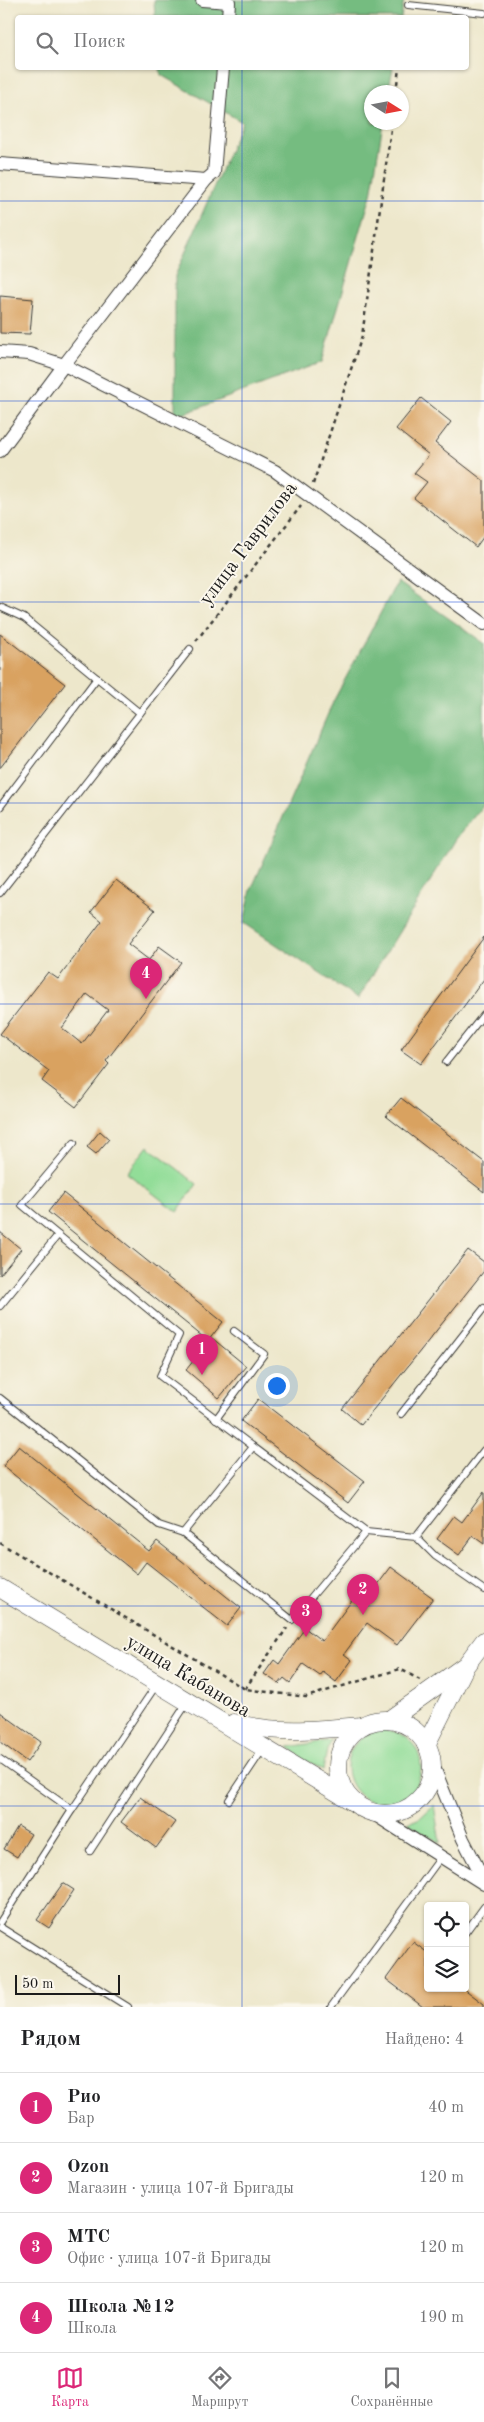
<!DOCTYPE html>
<html lang="ru">
<meta charset="utf-8">
<style>
:root{--surface:#fff;--page:#f6f6f6;--text:#202124;--muted:#757577;--line:#e0e0e0;--accent:#db2777}
body{margin:0;font-family:"Old Standard TT",serif;background:var(--page);color:var(--text)}
.controls{position:absolute;right:15px;bottom:15px;display:grid;overflow:hidden;border-radius:5px;box-shadow:0 1px 4px #0004}
.controls button{width:45px;height:45px;display:grid;place-items:center;padding:0;border:0;border-bottom:1px solid var(--line);background:var(--surface);color:var(--text);font:25px sans-serif}
.compass{position:absolute;left:364px;top:85px;width:45px;height:45px;border-radius:50%;background:var(--surface);box-shadow:0 1px 4px #0004;rotate:101deg}
.scale{position:absolute;left:15px;bottom:12px;width:105px;box-sizing:border-box;padding-left:5px;border:2px solid #1c1c1c;border-top:0;font-size:14px;line-height:18px;white-space:nowrap;color:#1c1c1c;-webkit-text-stroke:4px #fbf7ec;paint-order:stroke}
.you{position:absolute;left:276px;top:1385px;width:18px;height:18px;margin:-12px;border:4px solid #fff;border-radius:50%;background:#1a73e8;box-shadow:0 0 0 8px #1a73e833}
.badge{display:grid;place-items:center;width:32px;height:32px;border-radius:50%;background:var(--accent);color:#fff;font-size:16px;font-weight:700}
.pin{position:absolute;translate:-50% -41px;filter:drop-shadow(0 1px 2px #0008)}
.pin::after{content:'';position:absolute;top:26px;width:18px;height:15px;background:inherit;clip-path:polygon(0 0,100% 0,50% 100%)}
.list{margin:0;padding:0;list-style:none}
h2{display:flex;justify-content:space-between;align-items:center;height:65px;margin:0;padding:0 20px;font-size:21px}
h2 small{font-size:16px;font-weight:400;color:var(--muted)}
.list li{display:grid;grid-template-columns:32px 1fr auto;gap:15px;align-items:center;box-sizing:border-box;height:70px;padding:0 20px;border-top:1px solid var(--line)}
.list b{display:block;font-size:19px;white-space:nowrap}
.list p{margin:0;font-size:16px;white-space:nowrap;color:var(--muted)}
.list em{font-size:16px;font-style:normal;color:var(--muted)}
.icon{flex:none;width:28px;height:28px;fill:none;stroke:currentColor;stroke-width:2;stroke-linecap:round;stroke-linejoin:round}
.map{position:relative;flex:none;width:484px;height:2007px;overflow:hidden}
.search{position:absolute;background:var(--surface);box-shadow:0 1px 4px #0004;left:15px;right:15px;top:15px;height:55px;display:flex;align-items:center;gap:12px;box-sizing:border-box;padding:0 18px;border-radius:5px;color:var(--muted);font-size:19px}
.sheet{height:345px;background:var(--surface)}
nav{display:flex;justify-content:space-around;align-items:center;box-sizing:border-box;height:70px;border-top:1px solid var(--line);background:var(--surface);font-size:14px;color:var(--muted)}
nav a{display:grid;justify-items:center;gap:2px}
nav .on{color:var(--accent)}
.map>svg:first-child{display:block}
</style>
<div class="map">
<svg width="484" height="2007" viewBox="0 0 484 2007">
<rect width="100%" height="100%" fill="#fbf7ec"/>
<filter id="ink" filterUnits="userSpaceOnUse"><feTurbulence type="fractalNoise" baseFrequency=".02" numOctaves="2"/><feDisplacementMap in="SourceGraphic" scale="10" xChannelSelector="R" yChannelSelector="G"/><feConvolveMatrix kernelMatrix="1 2 1 2 8 2 1 2 1" color-interpolation-filters="sRGB"/></filter>
<filter id="wash" filterUnits="userSpaceOnUse"><feTurbulence type="fractalNoise" baseFrequency=".0096" numOctaves="4" result="noise"/><feDisplacementMap in="SourceGraphic" scale="20" xChannelSelector="R" yChannelSelector="G"/><feGaussianBlur stdDeviation="1.12" result="paint"/><feColorMatrix in="noise" values="0 0 0 0 0 0 0 0 0 0 0 0 0 0 0 0 0 1.4 0 .05"/><feComposite in="paint" operator="in"/></filter>
<g filter="url(#wash)">
<rect width="100%" height="100%" fill="#ede7cb"/>
<g fill="#92dd98" stroke="#577c5a">
<path d="M148 1146 197 1184 177 1212 127 1173Z"/>
<circle cx="384" cy="1767" r="37"/>
<path d="M332 1740 327 1750 323 1770 300 1757 289 1747Z"/>
<path d="M434 1805 440 1843 408 1823 420 1818Z"/>
</g>
<g fill="#75bc80" stroke="#486c4e">
<path d="M154 0H404L401 18 155 17Z"/>
<path d="M160 68H393L388 92H372V122L383 123 371 195 322 362 175 417V276L242 122 161 75Z"/>
<path d="M397 582 484 643V804L456 839 358 999 244 923 251 890 334 700Z"/>
</g>
<g id="blocks">
<g fill="#d9a260" fill-rule="evenodd">
<path d="M0 296 33 299 30 334 0 333Z"/>
<path d="M421 398 451 422 435 443 484 481V536L476 547 414 498 427 482 414 473 429 455 396 429Z"/>
<path d="M0 634 65 684 0 768Z"/>
<path d="M116 880 155 910 128 944 149 960 159 946 181 962 106 1061 109 1064 76 1107 42 1081 49 1071 0 1034 48 972 58 979 102 921 91 912ZM87 994 108 1010 82 1044 62 1028Z"/>
<path d="M484 937V979L421 1064 401 1050Z"/>
<path d="M401 1098 484 1162V1192L386 1116Z"/>
<path d="M100 1131 109 1139 96 1154 87 1147Z"/>
<path d="M63 1193 223 1322 208 1341 48 1212Z"/>
<path d="M0 1232 21 1249 0 1275Z"/>
<path d="M468 1250 484 1262V1271L361 1425 342 1409Z"/>
<path d="M212 1338 246 1366 219 1398 186 1370Z"/>
<path d="M258 1399 365 1481 348 1503 241 1421Z"/>
<path d="M19 1446 149 1551 157 1541 241 1608 227 1626 146 1562 137 1574 3 1466Z"/>
<path d="M484 1492V1544L473 1536 459 1555 437 1539 454 1516 462 1522Z"/>
<path d="M391 1567 433 1598 397 1645 367 1623 344 1654 352 1660 336 1682 323 1672 320 1676 303 1664 290 1683 284 1678 279 1684 264 1674 274 1660 279 1664 305 1628 322 1641 364 1584 373 1591Z"/>
<path d="M0 1712 41 1742 27 1762 0 1742Z"/>
<path d="M140 1797 175 1822 156 1848 121 1822Z"/>
<path d="M18 1826 31 1834 17 1857 4 1849Z"/>
<path d="M63 1883 74 1890 49 1928 37 1920Z"/>
<path d="M413 1942 428 1953V1988H463L484 2004V2007H423L386 1979Z"/>
</g>
</g>
</g>
<g filter="url(#ink)">
<use href="#blocks" fill-opacity="0" stroke="#3b3a36" stroke-width="1"/>
<g fill="none" stroke-linecap="round" stroke-linejoin="round">
<defs>
<g id="lane">
<path d="M408 5 484 13"/>
<path d="M0 607 24 618 97 678"/>
<path d="M0 807 97 678 140 713"/>
<path d="M0 893 190 649"/>
<path d="M446 1062 484 1014"/>
<path d="M74 1143 22 1205 179 1335 160 1376 366 1532 416 1537"/>
<path d="M0 1306 58 1235"/>
<path d="M0 1398 159 1525 183 1533"/>
<path d="M401 1414 484 1308"/>
<path d="M216 1419 264 1354 234 1331"/>
<path d="M253 1447 183 1533 292 1620 366 1532"/>
<path d="M484 1450 416 1537 435 1556 484 1590"/>
<path d="M0 1759 72 1810 157 1684"/>
<path d="M229 1800 263 1749"/>
<path d="M90 1851 187 1703"/>
<path d="M0 1922 72 1810"/>
<path d="M0 1927 128 2007"/>
<path d="M465 1933 484 1907"/>
<path d="M331 2007 441 1857"/>
</g>
<g id="street">
<path d="M202 0 229 2 228 18"/>
<path d="M0 164 206 180"/>
<path d="M0 352 29 354 64 365 206 180 214 173 223 68"/>
<path d="M0 451 64 365 275 471 484 624"/>
<path d="M431 1760 463 1839 484 1880"/>
<path d="M369 1811 484 1884"/>
</g>
<g id="secondary">
<path d="M0 1588 355 1803"/>
<path d="M389 1720 463 1667"/>
<circle cx="385" cy="1767" r="47"/>
<path d="M234 1723C277 1734 316 1730 361 1726"/>
<path d="M426 1745 466 1665 484 1641"/>
</g>
</defs>
<use href="#lane" stroke="#3b3a36" stroke-width="8"/>
<use href="#street" stroke="#3b3a36" stroke-width="14"/>
<use href="#secondary" stroke="#3b3a36" stroke-width="19"/>
<g stroke="#3b3a36" stroke-width="2.5" stroke-dasharray="4 4" stroke-linecap="butt">
<path d="M396 92 399 68"/>
<path d="M313 484 362 336 392 122"/>
<path d="M196 641 301 506"/>
<path d="M0 1543 245 1689 306 1697 400 1669 420 1680"/>
<path d="M245 1689 287 1628"/>
</g>
<use href="#lane" stroke="#fff" stroke-width="6"/>
<use href="#street" stroke="#fff" stroke-width="12"/>
<use href="#secondary" stroke="#fff" stroke-width="18"/>
</g>
</g>
<path fill="none" stroke="#1d4ed8" stroke-width="1" stroke-opacity="0.55" d="M242 0V18M242 68V2007M0 201H484M0 401H484M0 602H484M0 803H484M0 1004H484M0 1204H484M0 1405H484M0 1606H484M0 1806H484"/>
<g text-anchor="middle" dominant-baseline="central" stroke-width="4" stroke-linejoin="round" paint-order="stroke">
<g font-size="20" fill="#1c1c1c" stroke="#fbf7ec">
<text transform="translate(249 544) rotate(-53)">улица Гаврилова</text>
<text transform="translate(188 1677) rotate(31)">улица Кабанова</text>
</g>
</g>
</svg>
<div class="controls">
<button><svg class="icon" aria-label="locate" viewBox="0 0 24 24"><circle cx="12" cy="12" r="6"/><path d="M12 2v4M12 18v4M2 12h4M18 12h4"/></svg></button>
<button><svg class="icon" aria-label="layers" viewBox="0 0 24 24"><path d="M12 4l9 5-9 5-9-5zM3 14l9 5 9-5"/></svg></button>
</div>
<svg class="compass" viewBox="-18 -18 36 36"><path d="M0-13l5 13h-10z" fill="#e53935"/><path d="M0 13l5-13h-10z" fill="#757577"/></svg>
<div class="scale">50 m</div>
<div class="you"></div>
<div class="pin badge" style="left:202px;top:1375px">1</div>
<div class="pin badge" style="left:363px;top:1615px">2</div>
<div class="pin badge" style="left:306px;top:1637px">3</div>
<div class="pin badge" style="left:146px;top:999px">4</div>
<div class="search"><svg class="icon" aria-label="search" viewBox="0 0 24 24"><circle cx="10" cy="10" r="6"/><path d="M15 15l6 6"/></svg>Поиск</div>
</div>
<section class="sheet">
<h2>Рядом<small>Найдено: 4</small></h2>
<ul class="list">
<li><span class="badge">1</span><div><b>Рио</b><p>Бар</p></div><em>40 m</em></li>
<li><span class="badge">2</span><div><b>Ozon</b><p>Магазин · улица 107-й Бригады</p></div><em>120 m</em></li>
<li><span class="badge">3</span><div><b>МТС</b><p>Офис · улица 107-й Бригады</p></div><em>120 m</em></li>
<li><span class="badge">4</span><div><b>Школа №12</b><p>Школа</p></div><em>190 m</em></li>
</ul>
</section>
<nav>
<a class="on"><svg class="icon" aria-label="map" viewBox="0 0 24 24"><path d="M3 6l6-2 6 2 6-2v14l-6 2-6-2-6 2zM9 4v14M15 6v14"/></svg>Карта</a>
<a><svg class="icon" aria-label="directions" viewBox="0 0 24 24"><path d="M12 3l9 9-9 9-9-9zM9 14v-3h6M13 9l2 2-2 2"/></svg>Маршрут</a>
<a><svg class="icon" aria-label="saved" viewBox="0 0 24 24"><path d="M7 4h10v16l-5-4-5 4z"/></svg>Сохранённые</a>
</nav>
